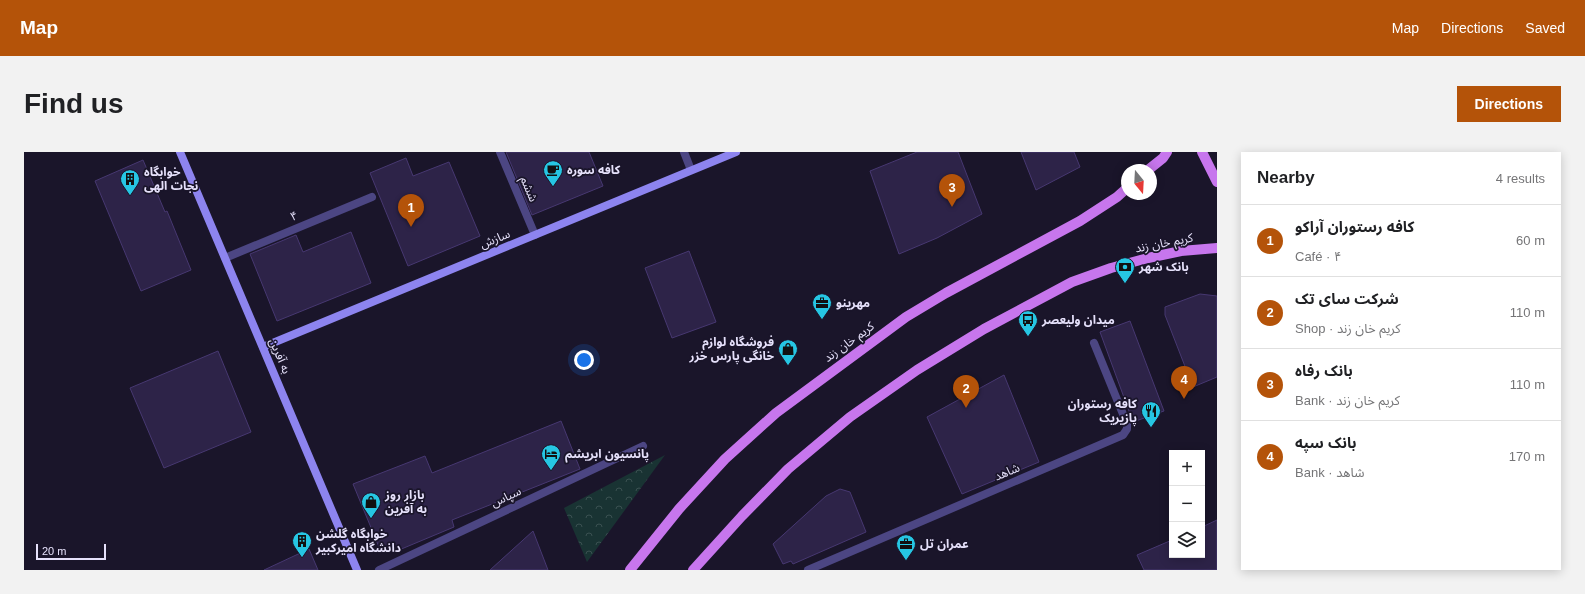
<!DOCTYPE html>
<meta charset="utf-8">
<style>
:root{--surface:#fff;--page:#f2f2f2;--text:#202124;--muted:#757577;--line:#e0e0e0;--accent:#b45309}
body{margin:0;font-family:Arial,"Noto Sans Arabic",sans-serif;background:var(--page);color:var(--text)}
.controls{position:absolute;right:12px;bottom:12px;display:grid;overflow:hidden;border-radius:0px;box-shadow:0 2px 10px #0003}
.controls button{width:36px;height:36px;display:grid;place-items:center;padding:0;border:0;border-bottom:1px solid var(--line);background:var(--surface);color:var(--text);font:20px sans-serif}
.compass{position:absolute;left:1097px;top:12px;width:36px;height:36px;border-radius:50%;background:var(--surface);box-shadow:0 2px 10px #0003;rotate:162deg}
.scale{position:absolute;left:12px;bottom:10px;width:70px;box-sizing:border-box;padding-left:4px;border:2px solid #e6e1fb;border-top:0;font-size:11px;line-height:14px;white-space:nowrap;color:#e6e1fb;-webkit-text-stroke:3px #1a152a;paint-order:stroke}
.you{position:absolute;left:560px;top:208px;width:14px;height:14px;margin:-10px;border:3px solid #fff;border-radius:50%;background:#1a73e8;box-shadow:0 0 0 6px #1a73e833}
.badge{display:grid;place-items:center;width:26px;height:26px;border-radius:50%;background:var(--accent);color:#fff;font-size:13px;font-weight:700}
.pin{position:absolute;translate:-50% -33px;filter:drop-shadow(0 1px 2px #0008)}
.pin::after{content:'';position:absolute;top:21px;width:14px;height:12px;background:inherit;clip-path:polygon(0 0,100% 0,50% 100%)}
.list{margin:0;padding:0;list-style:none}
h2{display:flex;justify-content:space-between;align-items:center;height:52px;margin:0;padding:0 16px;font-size:17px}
h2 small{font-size:13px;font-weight:400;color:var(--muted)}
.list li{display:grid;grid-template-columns:26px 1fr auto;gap:12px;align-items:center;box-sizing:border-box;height:72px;padding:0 16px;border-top:1px solid var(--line)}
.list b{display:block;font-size:15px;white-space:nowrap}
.list p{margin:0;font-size:13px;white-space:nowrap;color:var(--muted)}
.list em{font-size:13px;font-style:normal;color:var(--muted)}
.icon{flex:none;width:22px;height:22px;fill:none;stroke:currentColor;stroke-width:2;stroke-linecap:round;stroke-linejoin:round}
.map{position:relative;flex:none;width:1193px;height:418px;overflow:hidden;border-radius:0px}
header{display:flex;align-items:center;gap:24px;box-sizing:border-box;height:56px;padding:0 20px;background:var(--accent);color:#fff}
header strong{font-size:19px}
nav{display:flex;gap:22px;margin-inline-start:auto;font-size:14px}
.intro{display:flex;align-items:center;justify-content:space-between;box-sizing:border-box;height:96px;padding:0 24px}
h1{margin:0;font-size:28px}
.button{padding:10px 18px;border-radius:0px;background:var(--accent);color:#fff;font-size:14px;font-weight:700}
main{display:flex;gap:24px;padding:0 24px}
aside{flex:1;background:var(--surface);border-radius:0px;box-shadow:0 2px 10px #0003}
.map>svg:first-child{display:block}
</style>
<header>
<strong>Map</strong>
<nav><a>Map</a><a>Directions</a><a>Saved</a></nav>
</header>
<div class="intro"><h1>Find us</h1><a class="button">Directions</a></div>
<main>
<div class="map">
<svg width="1193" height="418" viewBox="0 0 1193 418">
<defs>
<pattern id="park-crowns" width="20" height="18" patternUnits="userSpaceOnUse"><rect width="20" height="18" fill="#193333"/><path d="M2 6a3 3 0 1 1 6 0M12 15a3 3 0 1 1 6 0" fill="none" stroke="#3a5051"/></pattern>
</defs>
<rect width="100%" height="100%" fill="#1a152a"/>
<path fill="url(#park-crowns)" d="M641 303 563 410 540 356Z"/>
<g fill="#2d2348" stroke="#473871">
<path d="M482 0H565L579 34 508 63Z"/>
<path d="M893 0H934L958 62 913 86 875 102 846 19Z"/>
<path d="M997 0H1050L1056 15 1012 38Z"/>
<path d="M382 6 389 24 425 10 456 84 384 114 346 21Z"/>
<path d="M119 8 141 60 143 59 167 118 117 139 71 29Z"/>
<path d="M327 80 347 131 253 169 226 102 272 83 279 100Z"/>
<path d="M665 99 692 170 648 186 621 116Z"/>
<path d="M1176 142 1193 144V225L1169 235 1141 163V155Z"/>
<path d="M1106 169 1140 259 1109 270 1076 180Z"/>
<path d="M194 199 227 280 140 316 106 236Z"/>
<path d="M980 223 1015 310 938 342 903 265Z"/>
<path d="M537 269 556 317 428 368 430 375 375 398 355 395 329 332 401 304 408 321Z"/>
<path d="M816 337 826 340 842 380 769 412 767 409 759 412 749 392 802 344Z"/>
<path d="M1193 368V418H1120L1113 403 1148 388V403H1178V375Z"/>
<path d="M509 379 524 418H466Z"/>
<path d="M285 397 294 418H240Z"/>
</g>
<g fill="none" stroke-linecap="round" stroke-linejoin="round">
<g stroke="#4c4683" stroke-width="8">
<path d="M476 0 511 83"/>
<path d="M660 0 667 18"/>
<path d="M201 106 348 45"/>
<path d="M355 418 619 294"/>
<path d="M784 418 1099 283 1103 277V272L1070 191"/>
</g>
<g stroke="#8d84ef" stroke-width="8">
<path d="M156 0 333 418"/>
<path d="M239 195 712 0"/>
</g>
<g stroke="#c776ed" stroke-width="10">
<path d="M1178 0 1193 30"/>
<path d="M1124 18 1139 6 1143 0"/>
<path d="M606 418 655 357 701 307 752 261 882 165 922 141 1056 69 1093 45 1103 36"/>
<path d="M669 418 718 364 764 317 826 265 893 218 960 177 1048 130 1087 116 1124 106 1157 99 1193 96"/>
</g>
</g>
<defs>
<symbol id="cafe-pin" viewBox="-11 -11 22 30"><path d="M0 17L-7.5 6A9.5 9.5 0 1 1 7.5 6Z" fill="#26c6e3" stroke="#1a152a"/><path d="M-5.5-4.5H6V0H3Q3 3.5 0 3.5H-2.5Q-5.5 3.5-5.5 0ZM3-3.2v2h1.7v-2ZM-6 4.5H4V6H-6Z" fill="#111"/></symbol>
<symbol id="building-pin" viewBox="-11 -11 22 30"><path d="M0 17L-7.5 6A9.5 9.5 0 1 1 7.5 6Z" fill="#26c6e3" stroke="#1a152a"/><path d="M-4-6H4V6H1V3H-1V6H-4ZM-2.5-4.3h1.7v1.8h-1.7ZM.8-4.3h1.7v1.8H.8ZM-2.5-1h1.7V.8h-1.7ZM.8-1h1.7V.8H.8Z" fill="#111"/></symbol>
<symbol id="bank-pin" viewBox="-11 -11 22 30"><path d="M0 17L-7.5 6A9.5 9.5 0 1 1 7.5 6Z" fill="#26c6e3" stroke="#1a152a"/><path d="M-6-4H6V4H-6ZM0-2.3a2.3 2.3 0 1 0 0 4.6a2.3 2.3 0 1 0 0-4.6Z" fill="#111"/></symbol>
<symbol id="office-pin" viewBox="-11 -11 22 30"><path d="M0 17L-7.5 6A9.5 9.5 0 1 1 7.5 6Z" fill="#26c6e3" stroke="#1a152a"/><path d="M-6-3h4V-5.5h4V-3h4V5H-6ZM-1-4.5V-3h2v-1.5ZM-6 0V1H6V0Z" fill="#111"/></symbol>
<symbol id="bus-pin" viewBox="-11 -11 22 30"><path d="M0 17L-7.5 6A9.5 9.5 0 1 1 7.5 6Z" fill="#26c6e3" stroke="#1a152a"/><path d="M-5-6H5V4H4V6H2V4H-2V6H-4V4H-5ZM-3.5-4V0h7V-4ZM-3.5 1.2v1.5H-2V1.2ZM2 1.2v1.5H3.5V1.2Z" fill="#111"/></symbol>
<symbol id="shop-pin" viewBox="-11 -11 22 30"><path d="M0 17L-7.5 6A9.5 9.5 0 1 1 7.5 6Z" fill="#26c6e3" stroke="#1a152a"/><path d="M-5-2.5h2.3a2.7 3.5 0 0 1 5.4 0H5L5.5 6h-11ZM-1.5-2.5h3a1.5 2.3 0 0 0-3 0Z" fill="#111"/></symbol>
<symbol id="restaurant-pin" viewBox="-11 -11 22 30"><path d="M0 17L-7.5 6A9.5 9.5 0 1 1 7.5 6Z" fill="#26c6e3" stroke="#1a152a"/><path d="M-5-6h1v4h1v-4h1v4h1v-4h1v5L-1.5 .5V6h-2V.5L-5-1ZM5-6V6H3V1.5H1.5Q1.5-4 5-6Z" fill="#111"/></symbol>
<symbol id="hotel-pin" viewBox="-11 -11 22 30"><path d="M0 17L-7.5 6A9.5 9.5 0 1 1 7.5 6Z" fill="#26c6e3" stroke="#1a152a"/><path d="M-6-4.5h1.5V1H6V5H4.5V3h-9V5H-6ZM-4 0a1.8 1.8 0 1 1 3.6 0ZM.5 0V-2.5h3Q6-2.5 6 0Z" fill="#111"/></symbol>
</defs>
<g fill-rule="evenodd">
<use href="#cafe-pin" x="518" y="7" width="22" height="30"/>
<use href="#building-pin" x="95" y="16" width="22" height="30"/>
<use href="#bank-pin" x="1090" y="104" width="22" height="30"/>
<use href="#office-pin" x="787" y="140" width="22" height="30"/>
<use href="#bus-pin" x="993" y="157" width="22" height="30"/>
<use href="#shop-pin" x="753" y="186" width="22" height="30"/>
<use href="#restaurant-pin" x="1116" y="248" width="22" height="30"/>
<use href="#hotel-pin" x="516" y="291" width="22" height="30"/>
<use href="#shop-pin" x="336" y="339" width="22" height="30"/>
<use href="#building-pin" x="267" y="378" width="22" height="30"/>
<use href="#office-pin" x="871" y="381" width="22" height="30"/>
</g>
<g text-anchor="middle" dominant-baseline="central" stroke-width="3.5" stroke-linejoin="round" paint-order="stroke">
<g font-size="12" font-weight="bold" fill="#e6e1fb" stroke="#1a152a" text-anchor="start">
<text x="543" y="18">کافه سوره</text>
<text x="120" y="20">خوابگاه<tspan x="120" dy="14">نجات الهی</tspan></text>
<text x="1115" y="115">بانک شهر</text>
<text x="812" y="151">مهرینو</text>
<text x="1018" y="168">میدان ولیعصر</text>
<text x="750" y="190" text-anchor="end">فروشگاه لوازم<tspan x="750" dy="14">خانگی پارس خزر</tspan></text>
<text x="1113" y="252" text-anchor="end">کافه رستوران<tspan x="1113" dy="14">پازیریک</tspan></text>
<text x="541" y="302">پانسیون ابریشم</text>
<text x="361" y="343">بازار روز<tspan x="361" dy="14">به آفرین</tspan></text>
<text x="292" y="382">خوابگاه گلشن<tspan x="292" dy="14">دانشگاه امیرکبیر</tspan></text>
<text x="896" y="392">عمران تل</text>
</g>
<g font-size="12" fill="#e6e1fb" stroke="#1a152a">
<text transform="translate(505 37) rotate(67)">ششم</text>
<text transform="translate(270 64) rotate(-22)">۴</text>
<text transform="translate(471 87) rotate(-22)">سازش</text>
<text transform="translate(1140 91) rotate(-11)">کریم خان زند</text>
<text transform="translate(825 190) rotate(-36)">کریم خان زند</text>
<text transform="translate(256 204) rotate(67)">به آفرین</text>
<text transform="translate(983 320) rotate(-23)">شاهد</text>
<text transform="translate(482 345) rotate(-25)">سپاس</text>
</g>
</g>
</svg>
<div class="controls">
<button>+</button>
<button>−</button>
<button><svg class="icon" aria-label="layers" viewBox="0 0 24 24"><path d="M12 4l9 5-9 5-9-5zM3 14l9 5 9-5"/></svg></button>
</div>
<svg class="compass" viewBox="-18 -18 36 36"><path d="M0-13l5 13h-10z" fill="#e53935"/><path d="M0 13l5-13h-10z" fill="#757577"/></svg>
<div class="scale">20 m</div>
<div class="you"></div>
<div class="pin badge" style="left:387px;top:75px">1</div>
<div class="pin badge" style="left:942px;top:256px">2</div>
<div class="pin badge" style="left:928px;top:55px">3</div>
<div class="pin badge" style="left:1160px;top:247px">4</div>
</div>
<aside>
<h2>Nearby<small>4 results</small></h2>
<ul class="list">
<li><span class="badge">1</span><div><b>کافه رستوران آراکو</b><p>Café · ۴</p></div><em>60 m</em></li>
<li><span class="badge">2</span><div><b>شرکت سای تک</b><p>Shop · کریم خان زند</p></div><em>110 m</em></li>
<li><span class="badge">3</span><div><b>بانک رفاه</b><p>Bank · کریم خان زند</p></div><em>110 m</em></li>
<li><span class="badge">4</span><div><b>بانک سپه</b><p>Bank · شاهد</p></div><em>170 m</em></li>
</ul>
</aside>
</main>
